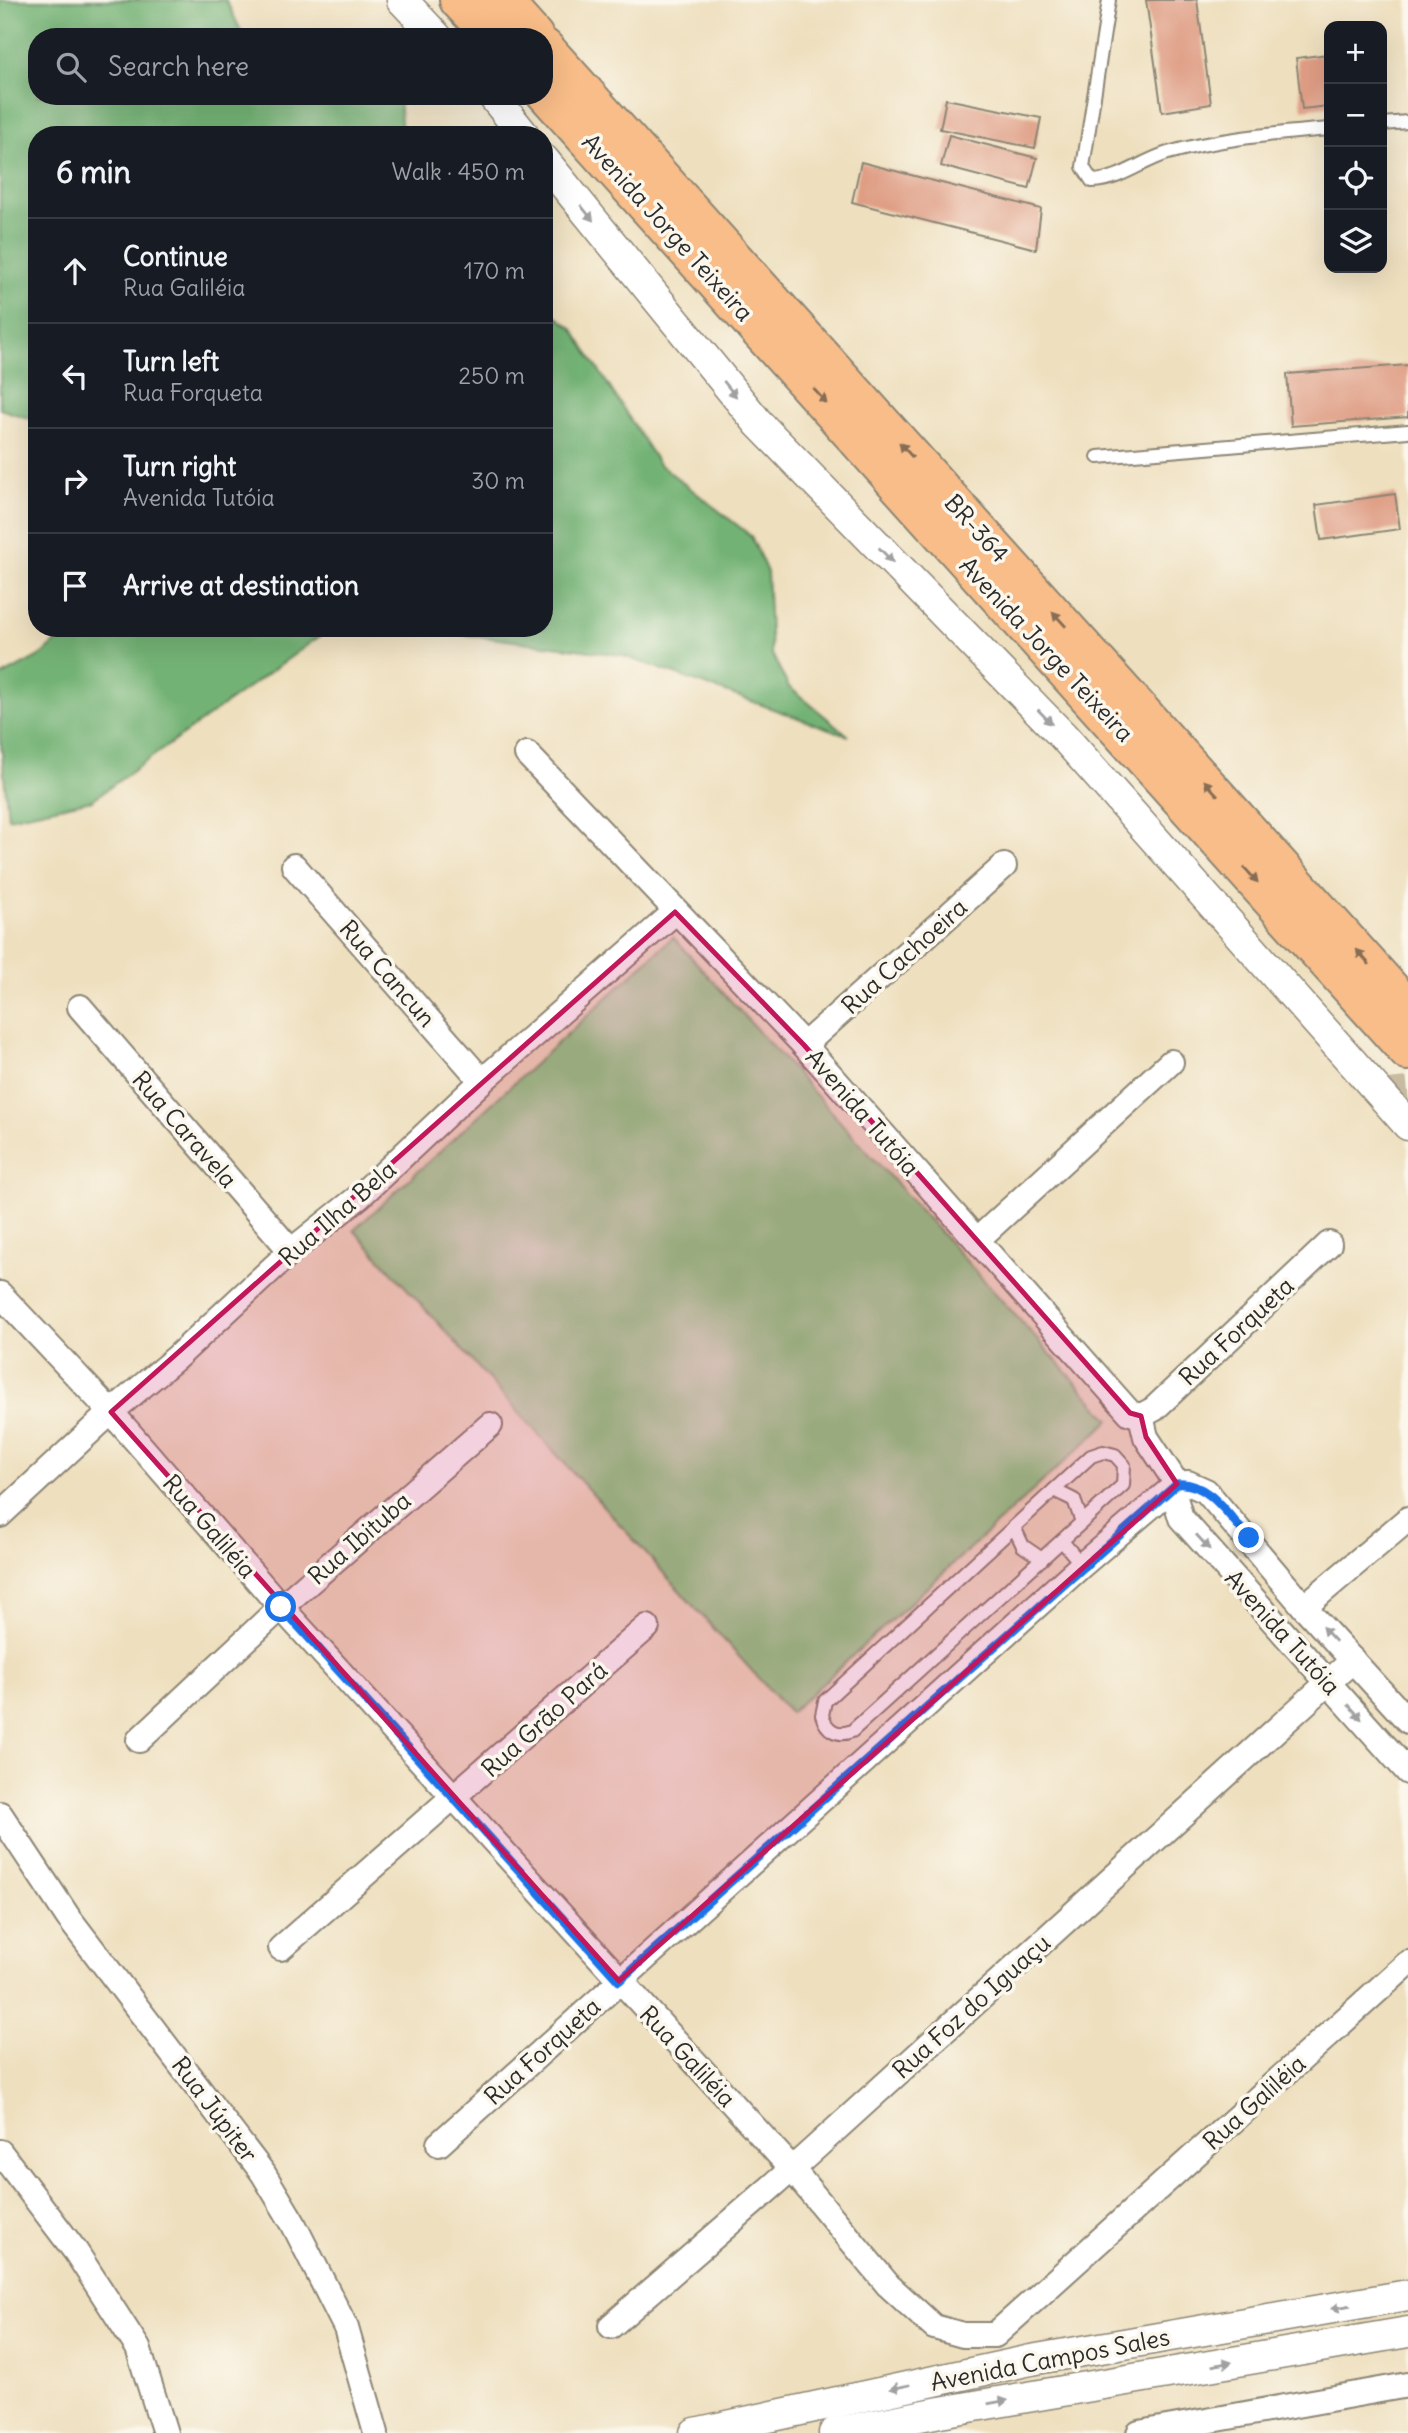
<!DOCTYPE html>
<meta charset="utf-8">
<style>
:root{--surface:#171b24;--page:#20242c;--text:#f1f3f6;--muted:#9ea1a6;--line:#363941}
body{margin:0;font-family:Delius,sans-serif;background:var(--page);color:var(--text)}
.controls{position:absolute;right:21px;top:21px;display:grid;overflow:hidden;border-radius:14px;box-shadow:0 7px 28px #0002}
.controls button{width:63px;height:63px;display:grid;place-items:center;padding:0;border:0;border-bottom:2px solid var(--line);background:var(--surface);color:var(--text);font:35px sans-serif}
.stop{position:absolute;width:21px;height:21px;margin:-16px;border:5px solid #1a73e8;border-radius:50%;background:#fff}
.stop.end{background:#1a73e8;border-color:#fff;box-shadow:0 2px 7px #0008}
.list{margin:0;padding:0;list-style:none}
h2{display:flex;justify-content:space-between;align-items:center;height:91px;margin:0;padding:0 28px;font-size:30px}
h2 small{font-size:23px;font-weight:400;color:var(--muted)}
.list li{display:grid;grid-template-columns:46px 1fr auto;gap:21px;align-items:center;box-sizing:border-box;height:105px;padding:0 28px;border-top:2px solid var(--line)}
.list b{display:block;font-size:26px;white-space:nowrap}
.list p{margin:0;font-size:23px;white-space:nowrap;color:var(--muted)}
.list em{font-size:23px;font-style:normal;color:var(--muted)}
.icon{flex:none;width:38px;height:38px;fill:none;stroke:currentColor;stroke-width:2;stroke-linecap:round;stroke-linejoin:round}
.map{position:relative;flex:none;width:1408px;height:2433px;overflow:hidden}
.search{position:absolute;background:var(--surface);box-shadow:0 7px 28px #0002;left:28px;top:28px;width:525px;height:77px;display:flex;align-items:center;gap:18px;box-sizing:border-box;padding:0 24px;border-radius:28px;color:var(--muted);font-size:26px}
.panel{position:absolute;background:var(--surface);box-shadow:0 7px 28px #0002;left:28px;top:126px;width:525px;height:511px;border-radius:28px}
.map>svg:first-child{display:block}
</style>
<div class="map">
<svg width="1408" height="2433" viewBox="0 0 1408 2433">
<rect width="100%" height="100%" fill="#fbf7ec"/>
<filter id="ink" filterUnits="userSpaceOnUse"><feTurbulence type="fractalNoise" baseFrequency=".0143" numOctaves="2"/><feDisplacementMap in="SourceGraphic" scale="14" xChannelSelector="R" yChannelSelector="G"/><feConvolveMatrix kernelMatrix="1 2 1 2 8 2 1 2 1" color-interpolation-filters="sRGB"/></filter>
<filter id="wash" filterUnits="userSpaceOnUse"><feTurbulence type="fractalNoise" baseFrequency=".00686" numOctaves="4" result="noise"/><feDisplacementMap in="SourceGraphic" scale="28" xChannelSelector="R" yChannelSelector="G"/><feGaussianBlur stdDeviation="1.57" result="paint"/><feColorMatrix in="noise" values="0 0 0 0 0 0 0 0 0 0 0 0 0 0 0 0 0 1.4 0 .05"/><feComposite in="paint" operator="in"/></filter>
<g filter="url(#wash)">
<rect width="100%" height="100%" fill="#eedfbe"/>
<path fill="#8fd087" stroke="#5d7e59" stroke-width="2" d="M673 937 1110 1420 790 1713 354 1230Z"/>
<g fill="#73b274" stroke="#4f6e50" stroke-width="2">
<path d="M0 0H226L244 37H37V96H399L402 135H37V421L0 409Z"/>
<path d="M544 307 572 328 658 463 751 536 767 572 771 652 788 686 849 736 621 655 414 628H544Z"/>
<path d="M71 628H331L92 800 8 818 0 734V677L43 654Z"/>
</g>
<g id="blocks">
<g fill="#df9d84">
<path d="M1146 0H1197L1211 104 1162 112Z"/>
<path d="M1329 54V106L1302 109 1296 58Z"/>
<path d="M946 99 1041 118 1035 148 940 129Z"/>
<path d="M949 135 1037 158 1029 189 941 166Z"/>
<path d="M861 162 1041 209 1036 249 852 202Z"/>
<path d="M1408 365V417L1291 426 1287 374Z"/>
<path d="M1395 494 1400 529 1321 540 1316 505Z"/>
</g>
</g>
</g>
<g filter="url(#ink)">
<use href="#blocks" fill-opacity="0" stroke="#8c8574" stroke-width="2"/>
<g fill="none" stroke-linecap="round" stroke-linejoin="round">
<path stroke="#c7bba1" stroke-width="30" stroke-dasharray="30 15" stroke-linecap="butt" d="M1381 1095 1408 1092"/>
<defs>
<g id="service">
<path d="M1109 0 1083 167 1092 181C1121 180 1141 161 1168 153 1221 138 1274 134 1329 129"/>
<path d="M1382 124 1408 122"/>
<path d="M1098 457 1408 431"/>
<path d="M1103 1452 1115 1455 1124 1465 1123 1485 852 1731C837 1737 826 1730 822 1715L825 1701 1091 1456Z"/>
<path d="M1054 1490 1074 1500 1082 1522"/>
<path d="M1014 1527 1023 1546 1042 1559"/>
<path d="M1062 1541 1082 1565"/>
</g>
<g id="minor">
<path d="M527 754 804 1045 1130 1413 1141 1416"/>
<path d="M294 866 482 1081"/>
<path d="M80 1007 291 1251"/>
<path d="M804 1045 1004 866"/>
<path d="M977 1240 1171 1062"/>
<path d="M0 1294 111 1412 281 1607 792 2169 888 2285 934 2327 963 2335H995L1408 1963"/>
<path d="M1141 1416 1146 1437 1177 1484 1175 1498 1181 1518 1408 1772"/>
<path d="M1141 1416 1154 1409 1329 1244"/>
<path d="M1177 1484 1188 1483 1206 1491 1304 1607 1408 1721"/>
<path d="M0 1515 111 1412 176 1358 291 1251 360 1196 482 1081 675 912"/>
<path d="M1304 1607 1408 1519"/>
<path d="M139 1740 281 1607 490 1425"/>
<path d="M0 1814 68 1917 263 2173 293 2223 346 2328 376 2433"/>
<path d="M281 1948 647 1627"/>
<path d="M439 2144 1082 1565 1177 1484"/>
<path d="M0 2152 76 2252 138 2348 165 2433"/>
<path d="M611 2326 792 2169 1353 1660"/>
<path d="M1139 2433 1408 2385"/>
</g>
<g id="tertiary">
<path d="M402 0 437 37"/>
<path d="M493 96 524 135"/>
<path d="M544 160 759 424 1064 737 1408 1125"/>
<path d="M695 2433 1031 2360 1408 2295"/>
<path d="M834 2433 940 2412 1408 2332"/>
</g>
<g id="trunk">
<path d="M459 0 494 37"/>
<path d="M501 0 534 37"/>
<path d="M544 48 1408 1009"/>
<path d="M544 91 1408 1051"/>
</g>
</defs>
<use href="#service" stroke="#8c8574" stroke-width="16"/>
<use href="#minor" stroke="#8c8574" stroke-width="28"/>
<use href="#tertiary" stroke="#8c8574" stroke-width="33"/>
<use href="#trunk" stroke="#8c8574" stroke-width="42"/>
<use href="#service" stroke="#fff" stroke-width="12"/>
<use href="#minor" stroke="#fff" stroke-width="24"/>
<use href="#tertiary" stroke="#fff" stroke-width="30"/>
<use href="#trunk" stroke="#f8bd88" stroke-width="38"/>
</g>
<defs><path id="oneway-solid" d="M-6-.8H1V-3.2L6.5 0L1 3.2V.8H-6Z" transform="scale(1.75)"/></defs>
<g fill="#a0a0a0">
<use href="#oneway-solid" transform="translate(587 213) rotate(51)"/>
<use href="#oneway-solid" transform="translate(730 389) rotate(51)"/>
<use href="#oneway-solid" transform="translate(886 555) rotate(46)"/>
<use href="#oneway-solid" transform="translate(1045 717) rotate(46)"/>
<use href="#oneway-solid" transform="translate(1203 1542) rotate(48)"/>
<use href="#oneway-solid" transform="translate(1329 1634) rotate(-133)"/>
<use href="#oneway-solid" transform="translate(1355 1712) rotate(48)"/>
<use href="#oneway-solid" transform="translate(1341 2307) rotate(170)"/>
<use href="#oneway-solid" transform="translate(1222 2364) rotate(-10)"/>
<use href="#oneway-solid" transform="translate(900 2387) rotate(169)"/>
<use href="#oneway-solid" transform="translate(998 2402) rotate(-10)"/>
</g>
<g fill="#876d55">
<use href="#oneway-solid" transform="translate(820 396) rotate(48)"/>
<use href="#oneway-solid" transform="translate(906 450) rotate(-132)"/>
<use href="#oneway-solid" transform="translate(1059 619) rotate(-132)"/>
<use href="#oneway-solid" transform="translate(1211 788) rotate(-132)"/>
<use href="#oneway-solid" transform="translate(1251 875) rotate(48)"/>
<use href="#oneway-solid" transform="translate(1363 957) rotate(-131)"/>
</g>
</g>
<g fill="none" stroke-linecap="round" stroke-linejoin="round" filter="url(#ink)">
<path stroke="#1a73e8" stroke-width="9" d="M281 1607 619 1981 1177 1484C1209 1481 1229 1517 1249 1538"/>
</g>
<path fill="#c2185b" fill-opacity="0.2" stroke="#c2185b" stroke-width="5" stroke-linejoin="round" d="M675 912 804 1045 1130 1413 1141 1416 1146 1437 1177 1484 619 1981 111 1412Z"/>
<g text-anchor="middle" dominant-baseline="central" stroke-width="7" stroke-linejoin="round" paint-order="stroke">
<g font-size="24" fill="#2b2b2b" stroke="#fbf7ec">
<text transform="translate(668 227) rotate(48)">Avenida Jorge Teixeira</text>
<text transform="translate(977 528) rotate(48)">BR-364</text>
<text transform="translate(1047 649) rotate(47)">Avenida Jorge Teixeira</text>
<text transform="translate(904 956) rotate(-42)">Rua Cachoeira</text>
<text transform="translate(388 973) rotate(49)">Rua Cancun</text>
<text transform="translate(863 1112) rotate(49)">Avenida Tutóia</text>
<text transform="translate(185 1129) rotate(49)">Rua Caravela</text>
<text transform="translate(337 1213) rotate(-41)">Rua Ilha Bela</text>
<text transform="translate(1236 1331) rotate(-43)">Rua Forqueta</text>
<text transform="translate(210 1526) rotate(49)">Rua Galiléia</text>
<text transform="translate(359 1538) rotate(-41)">Rua Ibituba</text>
<text transform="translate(1283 1632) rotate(48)">Avenida Tutóia</text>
<text transform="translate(544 1719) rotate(-42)">Rua Grão Pará</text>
<text transform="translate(971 2006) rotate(-42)">Rua Foz do Iguaçu</text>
<text transform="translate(542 2051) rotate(-42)">Rua Forqueta</text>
<text transform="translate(688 2056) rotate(47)">Rua Galiléia</text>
<text transform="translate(1254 2102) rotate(-42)">Rua Galiléia</text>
<text transform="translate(215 2109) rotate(53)">Rua Júpiter</text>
<text transform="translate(1050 2359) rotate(-11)">Avenida Campos Sales</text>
</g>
</g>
</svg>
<div class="controls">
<button>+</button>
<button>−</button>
<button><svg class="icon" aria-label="locate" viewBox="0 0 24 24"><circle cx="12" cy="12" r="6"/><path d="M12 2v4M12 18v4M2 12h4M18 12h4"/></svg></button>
<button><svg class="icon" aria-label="layers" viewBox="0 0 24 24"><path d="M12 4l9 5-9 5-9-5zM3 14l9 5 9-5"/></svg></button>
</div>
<div class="stop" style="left:281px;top:1607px"></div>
<div class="stop end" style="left:1249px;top:1538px"></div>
<div class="search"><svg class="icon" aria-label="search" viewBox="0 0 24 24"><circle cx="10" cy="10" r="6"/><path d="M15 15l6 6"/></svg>Search here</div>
<section class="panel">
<h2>6 min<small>Walk · 450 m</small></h2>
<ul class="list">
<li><svg class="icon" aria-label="ahead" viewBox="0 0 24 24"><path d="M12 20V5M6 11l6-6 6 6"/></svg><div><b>Continue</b><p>Rua Galiléia</p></div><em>170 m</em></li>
<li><svg class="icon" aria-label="left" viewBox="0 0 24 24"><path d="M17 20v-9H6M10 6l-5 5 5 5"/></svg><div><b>Turn left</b><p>Rua Forqueta</p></div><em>250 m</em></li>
<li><svg class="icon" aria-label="right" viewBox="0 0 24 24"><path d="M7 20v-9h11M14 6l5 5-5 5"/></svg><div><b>Turn right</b><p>Avenida Tutóia</p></div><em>30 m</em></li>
<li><svg class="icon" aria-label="arrive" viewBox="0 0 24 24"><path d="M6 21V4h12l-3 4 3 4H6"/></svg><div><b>Arrive at destination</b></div></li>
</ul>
</section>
</div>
